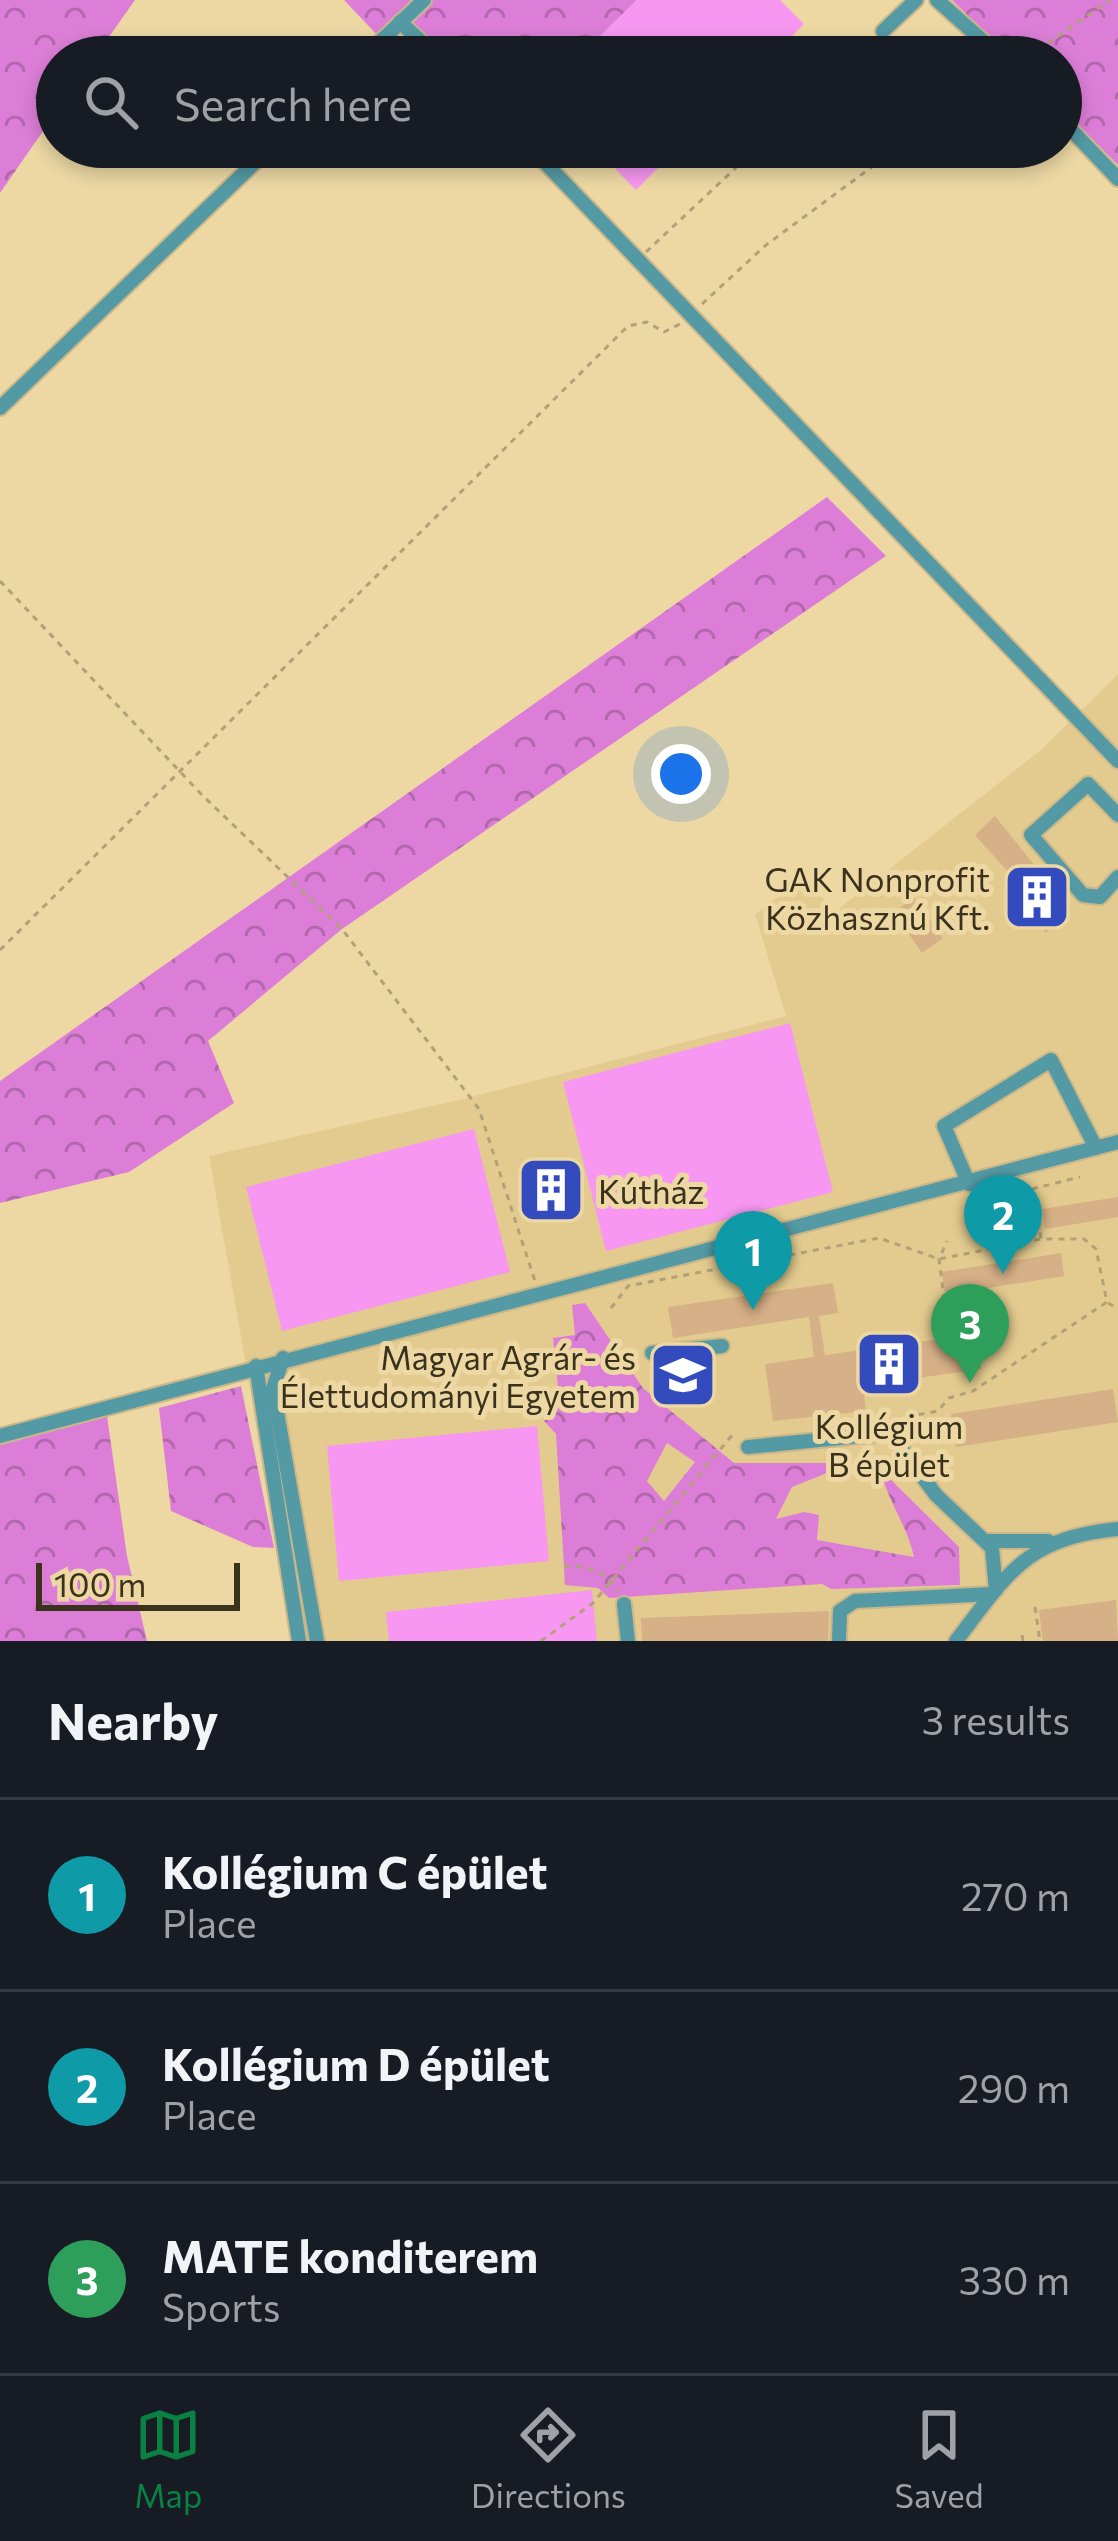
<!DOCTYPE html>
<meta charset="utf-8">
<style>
:root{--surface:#171b24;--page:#20242c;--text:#f1f3f6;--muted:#9ea1a6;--line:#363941;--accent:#0b8043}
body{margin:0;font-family:Commissioner,sans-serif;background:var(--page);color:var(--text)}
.scale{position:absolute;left:36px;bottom:30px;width:204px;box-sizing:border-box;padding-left:12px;border:6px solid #3a321d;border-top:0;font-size:33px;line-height:42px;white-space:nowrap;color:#3a321d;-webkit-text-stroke:9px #edd8a4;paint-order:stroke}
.you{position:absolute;left:681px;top:774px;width:42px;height:42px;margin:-30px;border:9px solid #fff;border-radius:50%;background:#1a73e8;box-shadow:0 0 0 18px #1a73e833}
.badge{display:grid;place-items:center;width:78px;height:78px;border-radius:50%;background:var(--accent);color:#fff;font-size:39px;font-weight:700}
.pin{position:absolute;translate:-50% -99px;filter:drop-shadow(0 3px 6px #0008)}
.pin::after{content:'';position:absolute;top:63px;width:42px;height:36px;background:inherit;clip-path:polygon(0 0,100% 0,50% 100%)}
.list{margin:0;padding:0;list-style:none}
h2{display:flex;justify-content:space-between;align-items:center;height:156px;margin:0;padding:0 48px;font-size:51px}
h2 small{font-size:39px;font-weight:400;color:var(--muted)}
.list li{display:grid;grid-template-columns:78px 1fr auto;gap:36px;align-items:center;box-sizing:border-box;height:192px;padding:0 48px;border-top:3px solid var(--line)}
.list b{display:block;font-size:45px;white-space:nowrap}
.list p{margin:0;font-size:39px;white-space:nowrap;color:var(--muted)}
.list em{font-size:39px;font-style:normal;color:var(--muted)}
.icon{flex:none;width:66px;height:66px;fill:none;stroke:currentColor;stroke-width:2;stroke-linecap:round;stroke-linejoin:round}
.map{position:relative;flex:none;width:1118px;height:1641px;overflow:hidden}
.search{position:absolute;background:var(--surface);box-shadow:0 6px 18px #0003;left:36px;right:36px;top:36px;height:132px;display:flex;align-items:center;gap:30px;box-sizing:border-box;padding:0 42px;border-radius:66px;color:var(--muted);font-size:45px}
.sheet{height:732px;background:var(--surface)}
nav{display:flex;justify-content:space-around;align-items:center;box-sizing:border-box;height:168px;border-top:3px solid var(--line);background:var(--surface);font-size:33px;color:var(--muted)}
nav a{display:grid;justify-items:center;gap:6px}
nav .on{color:var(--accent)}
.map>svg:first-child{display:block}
</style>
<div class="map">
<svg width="1118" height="1641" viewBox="0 0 1118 1641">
<defs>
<pattern id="forest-crowns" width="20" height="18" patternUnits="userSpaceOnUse" patternTransform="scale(3)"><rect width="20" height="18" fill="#dc7ed7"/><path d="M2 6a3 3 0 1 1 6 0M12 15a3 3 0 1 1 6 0" fill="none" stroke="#b368ae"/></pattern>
</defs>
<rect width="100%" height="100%" fill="#edd8a4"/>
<path fill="#e3cb8f" d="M1118 674V1641H295L209 1156 463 1099 786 1016 755 914 788 889 811 887 836 911 1041 750Z"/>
<g fill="url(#forest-crowns)" fill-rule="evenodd">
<path d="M0 0H135L95 57H57V111L0 193Z"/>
<path d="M344 0H637L579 57H438L401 23 382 40Z"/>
<path d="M952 0H1118V165L1061 108V57H1010Z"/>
<path d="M827 497 886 556 342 929 208 1041 234 1103 129 1172 0 1203V1081Z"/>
<path d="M585 1303 643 1388 734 1463H852L792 1487 776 1519 804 1512 819 1515 817 1540 914 1557C907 1525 888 1502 880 1469L959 1547 960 1585 831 1589 822 1584 609 1598 598 1588 565 1585 556 1434 544 1421 560 1406 553 1338 575 1335 572 1305ZM667 1443 695 1462 664 1501 647 1481Z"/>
<path d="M241 1386 274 1548 253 1547 171 1511 159 1408Z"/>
<path d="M107 1416 127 1556 147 1641H0V1444Z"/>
</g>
<g fill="#f797f1">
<path d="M637 0H780L804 24 770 57H579Z"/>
<path d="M594 147H679L636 190Z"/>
<path d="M790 1023 833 1192 606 1251 563 1082Z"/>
<path d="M474 1129 510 1272 282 1331 246 1187Z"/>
<path d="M537 1426 549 1561 339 1581 327 1446Z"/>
<path d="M592 1590 597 1641H389L386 1612Z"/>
</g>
<g fill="#d6b086">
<path d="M995 816 1071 911 1046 933 1003 882 1011 875 975 835Z"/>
<path d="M914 898 943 938 922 953 894 912Z"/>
<path d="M1118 1197V1217L1045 1229 1042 1209Z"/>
<path d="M1061 1253 1064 1276 945 1295 942 1272Z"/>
<path d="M833 1283 838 1313 819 1316 825 1355 976 1334 981 1369 863 1386 866 1411 773 1421 765 1364 814 1357 809 1317 673 1338 668 1307Z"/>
<path d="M1113 1389 1118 1422 956 1447 951 1414Z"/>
<path d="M1116 1600 1118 1641H1043L1039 1610Z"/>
<path d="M829 1611 828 1641H642L641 1618Z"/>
</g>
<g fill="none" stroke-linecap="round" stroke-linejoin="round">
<defs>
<g id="minor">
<path d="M937 0 1001 57"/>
<path d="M400 22 438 57"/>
<path d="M883 31 916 0"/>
<path d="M364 57 424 0"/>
<path d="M1061 119 1118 179"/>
<path d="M530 147 1118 761"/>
<path d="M0 408 271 147"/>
<path d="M1118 815 1088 784 1031 835 1083 895 1100 897 1118 877"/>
<path d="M969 1184 944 1126 1051 1060 1096 1148"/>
<path d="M652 1353 722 1346"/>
<path d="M283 1358 273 1389 317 1641"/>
<path d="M256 1366 299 1641"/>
<path d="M0 1436 1118 1142"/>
<path d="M748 1447 890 1433 936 1495 992 1548 996 1590"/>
<path d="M987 1541H1048"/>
<path d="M624 1604 628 1641"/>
<path d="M839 1641 840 1611 855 1601 992 1594"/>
<path d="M956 1641C1009 1572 1026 1538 1118 1529"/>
</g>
</defs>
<use href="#minor" stroke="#c9b789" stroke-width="18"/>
<g stroke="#b2a177" stroke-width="3" stroke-dasharray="6 6" stroke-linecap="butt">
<path d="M855 57 871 42"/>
<path d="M1028 57 1110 0"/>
<path d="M646 252 758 147"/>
<path d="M702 304 766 245 899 147"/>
<path d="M0 581 202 795 342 929 479 1109 535 1281"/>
<path d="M0 950 628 326 647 322 664 332 682 323"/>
<path d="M1032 1189 1080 1177"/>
<path d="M1108 1303 1118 1309"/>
<path d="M611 1308 628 1286 879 1238 939 1259 1041 1239"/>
<path d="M946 1312 939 1259 947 1241"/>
<path d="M895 1419 938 1411 949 1398 973 1391 1107 1302 1096 1249 1084 1239H1041L1039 1222"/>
<path d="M564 1566C584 1565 609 1572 618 1591"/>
<path d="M1035 1607 1040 1641"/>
<path d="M1022 1635 1023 1641"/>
<path d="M541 1641 593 1603 733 1434"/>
</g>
<use href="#minor" stroke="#549aa5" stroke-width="14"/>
</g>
<defs>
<symbol id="building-square" viewBox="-11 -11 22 22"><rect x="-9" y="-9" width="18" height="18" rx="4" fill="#334bbd" stroke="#edd8a4"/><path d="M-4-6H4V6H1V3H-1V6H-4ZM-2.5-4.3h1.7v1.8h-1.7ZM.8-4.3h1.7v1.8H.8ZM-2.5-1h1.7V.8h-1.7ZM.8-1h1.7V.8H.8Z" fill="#fff"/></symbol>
<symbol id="university-square" viewBox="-11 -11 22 22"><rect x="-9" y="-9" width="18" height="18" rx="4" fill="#334bbd" stroke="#edd8a4"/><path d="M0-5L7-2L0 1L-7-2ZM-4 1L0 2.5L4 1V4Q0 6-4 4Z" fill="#fff"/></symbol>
</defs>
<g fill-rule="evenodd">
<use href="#building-square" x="999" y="859" width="76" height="76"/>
<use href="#building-square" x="513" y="1152" width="76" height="76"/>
<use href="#building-square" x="851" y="1326" width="76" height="76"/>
<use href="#university-square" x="645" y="1337" width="76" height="76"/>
</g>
<g text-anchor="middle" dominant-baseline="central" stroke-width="10" stroke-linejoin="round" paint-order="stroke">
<g font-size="33" fill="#3a321d" stroke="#edd8a4" text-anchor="end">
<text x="990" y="878">GAK Nonprofit<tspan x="990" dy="38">Közhasznú Kft.</tspan></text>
<text x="598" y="1190" text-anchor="start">Kútház</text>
<text x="636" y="1356">Magyar Agrár- és<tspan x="636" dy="38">Élettudományi Egyetem</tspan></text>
<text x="889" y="1425" text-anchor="middle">Kollégium<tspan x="889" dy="38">B épület</tspan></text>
</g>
</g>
</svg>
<div class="scale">100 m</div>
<div class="you"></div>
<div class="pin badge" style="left:753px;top:1310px;background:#0f9aa8">1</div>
<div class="pin badge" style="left:1003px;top:1274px;background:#0f9aa8">2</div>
<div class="pin badge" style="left:970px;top:1383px;background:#2e9e5b">3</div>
<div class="search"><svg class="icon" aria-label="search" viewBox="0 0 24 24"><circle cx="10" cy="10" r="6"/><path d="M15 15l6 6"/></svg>Search here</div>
</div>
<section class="sheet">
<h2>Nearby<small>3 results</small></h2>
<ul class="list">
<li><span class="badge" style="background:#0f9aa8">1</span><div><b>Kollégium C épület</b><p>Place</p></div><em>270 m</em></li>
<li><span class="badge" style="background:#0f9aa8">2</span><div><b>Kollégium D épület</b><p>Place</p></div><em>290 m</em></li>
<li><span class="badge" style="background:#2e9e5b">3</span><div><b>MATE konditerem</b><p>Sports</p></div><em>330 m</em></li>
</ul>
</section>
<nav>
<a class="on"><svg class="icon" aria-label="map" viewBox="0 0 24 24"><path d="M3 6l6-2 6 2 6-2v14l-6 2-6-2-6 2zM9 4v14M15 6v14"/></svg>Map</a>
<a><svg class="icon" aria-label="directions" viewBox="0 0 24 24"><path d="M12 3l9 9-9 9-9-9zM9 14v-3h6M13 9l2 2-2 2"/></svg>Directions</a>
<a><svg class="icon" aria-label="saved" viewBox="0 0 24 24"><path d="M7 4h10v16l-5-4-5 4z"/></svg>Saved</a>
</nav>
